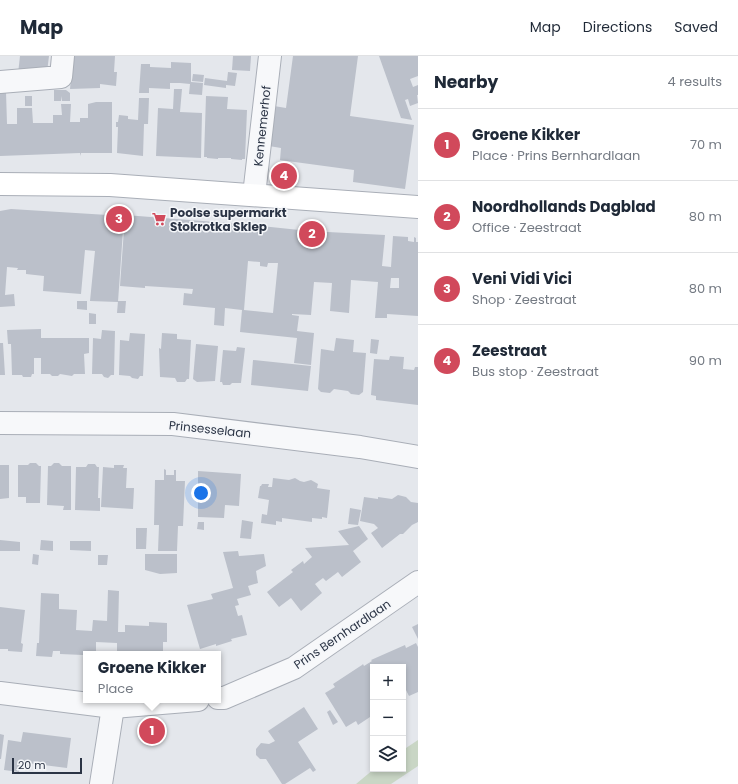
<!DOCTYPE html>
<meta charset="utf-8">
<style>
:root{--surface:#fff;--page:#f2f2f3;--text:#1f2937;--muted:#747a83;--line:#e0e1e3;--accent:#d1495b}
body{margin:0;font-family:Poppins,sans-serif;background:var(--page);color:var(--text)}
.controls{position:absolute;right:12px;bottom:12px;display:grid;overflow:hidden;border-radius:0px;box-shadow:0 2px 6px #0003}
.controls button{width:36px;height:36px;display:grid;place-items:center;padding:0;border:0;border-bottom:1px solid var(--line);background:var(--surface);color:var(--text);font:20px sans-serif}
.scale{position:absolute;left:12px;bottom:10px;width:70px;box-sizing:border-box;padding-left:4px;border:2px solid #2b3445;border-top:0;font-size:11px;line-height:14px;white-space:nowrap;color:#2b3445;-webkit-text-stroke:3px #f4f6f9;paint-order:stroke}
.you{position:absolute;left:201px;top:437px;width:14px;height:14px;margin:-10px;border:3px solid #fff;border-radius:50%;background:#1a73e8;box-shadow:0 0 0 6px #1a73e833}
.badge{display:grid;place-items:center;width:26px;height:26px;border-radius:50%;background:var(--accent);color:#fff;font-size:13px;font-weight:700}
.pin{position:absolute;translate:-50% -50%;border:2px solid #fff;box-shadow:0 1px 4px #0006}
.popup{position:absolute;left:83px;top:595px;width:138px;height:52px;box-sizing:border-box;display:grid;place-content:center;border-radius:0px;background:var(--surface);filter:drop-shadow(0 1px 3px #0005);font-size:13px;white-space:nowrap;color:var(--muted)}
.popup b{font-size:15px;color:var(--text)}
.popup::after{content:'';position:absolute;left:50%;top:100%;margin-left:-8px;border:8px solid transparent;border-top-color:var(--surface)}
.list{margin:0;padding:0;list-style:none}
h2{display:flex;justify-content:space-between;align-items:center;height:52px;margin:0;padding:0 16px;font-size:17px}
h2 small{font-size:13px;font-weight:400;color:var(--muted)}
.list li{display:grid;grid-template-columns:26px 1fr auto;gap:12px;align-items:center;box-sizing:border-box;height:72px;padding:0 16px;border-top:1px solid var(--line)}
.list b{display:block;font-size:15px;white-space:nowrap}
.list p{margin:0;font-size:13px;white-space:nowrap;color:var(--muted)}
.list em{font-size:13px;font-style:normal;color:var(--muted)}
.icon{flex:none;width:22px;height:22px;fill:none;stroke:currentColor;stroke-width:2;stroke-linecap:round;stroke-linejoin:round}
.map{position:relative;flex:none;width:418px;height:728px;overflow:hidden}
header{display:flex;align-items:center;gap:24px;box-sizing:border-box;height:56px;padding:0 20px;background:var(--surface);border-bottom:1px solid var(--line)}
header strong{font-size:19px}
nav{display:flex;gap:22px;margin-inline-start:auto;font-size:14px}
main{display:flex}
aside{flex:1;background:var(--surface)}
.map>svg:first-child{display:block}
</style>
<header>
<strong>Map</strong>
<nav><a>Map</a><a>Directions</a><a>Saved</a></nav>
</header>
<main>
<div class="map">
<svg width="418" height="728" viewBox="0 0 418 728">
<rect width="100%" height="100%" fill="#e4e7ec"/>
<path fill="#c9d6c5" d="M418 684V710L391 728H356L374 713H403V694Z"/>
<g fill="#bbc0ca" fill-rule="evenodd">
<path d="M20 0H49L47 16 18 18Z"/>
<path d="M73 0H115L114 16H117L116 30 100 28V32L70 33Z"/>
<path d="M233 0H251L250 15 232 14Z"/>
<path d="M293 0H358L350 60 414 69 405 133 353 126 354 114 280 104 281 92 269 90 274 50 286 52Z"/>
<path d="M379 0H418V20L410 23 413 31 418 29V39H417L418 47 410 50 408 43 405 44 412 64 401 62Z"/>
<path d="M171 6 191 7V26L203 27 202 39 189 38 190 28 180 27H170V33L149 32V37H139L141 8H150V11L171 12Z"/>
<path d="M228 16 237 17 235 30 226 29V32L204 29 205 22 227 25Z"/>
<path d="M193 18 204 19 203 26 192 25Z"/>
<path d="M174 33H182L180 56 202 57 201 102 156 100 158 52 173 53Z"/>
<path d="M54 34H66L70 37V45H62L61 40V45H54Z"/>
<path d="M6 36 7 68H17V52H32L33 67H53V59H62L61 48H71L70 66H80V62H88V48L96 46H112V97H81L80 100V97L0 100V37Z"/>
<rect x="25" y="40" width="7" height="10"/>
<path d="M206 40 228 41 227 53 247 54 245 103H242V104L231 103V102H218V103L207 102V101H204Z"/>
<path d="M139 42H149L148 68H144L143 100 117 97 118 71H116V66H118L119 59 128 60V63L138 64Z"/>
<path d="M11 153 124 160 118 246 90 245 95 195 85 194 81 238 43 235 44 220 26 218V214H17L18 212 7 211 5 239 14 238 15 250 0 251V155Z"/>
<path d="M125 159 241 168V170L250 171 251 169 309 175 385 179 382 210 391 211 393 180 408 181V185L414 186V181L416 182V186H418V260L387 258V262H375L378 226 351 224 349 257 330 255 332 227 314 226 311 259 292 258V259L299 260 297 275 314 277 311 309 294 307 297 282 240 276 242 254 225 252 224 270 214 269 215 252 183 249 184 237 192 238 193 233 145 230V232L120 230ZM248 205 260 206V210L267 211 268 207H278L273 257 244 254ZM391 222H399V232H390Z"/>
<path d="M77 245H87V254L77 253Z"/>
<path d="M118 245H126L125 257H117Z"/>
<path d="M89 257 96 258V268H89Z"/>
<path d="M41 273V282H89V297L84 298 85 318H74L72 320 60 318 58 320H52L50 318H41V302H34V318H32L31 321H23L22 319H12L11 288H8L7 274Z"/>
<path d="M102 274 115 275 114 319H111L108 322 104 321 102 318H92L93 282 101 283Z"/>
<path d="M130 277 145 278 143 320H140L138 323 132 322 130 320 119 319 120 284 129 285Z"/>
<path d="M162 277 177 278V283L191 284 189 323H187L185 326H177L175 322 160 321 159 292 161 293Z"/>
<path d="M336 282 354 284 353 296 366 297 363 336 359 339 351 338 348 335 334 333 330 337 321 336 318 333 321 293 334 295Z"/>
<path d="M371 283 379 284 377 298 370 297Z"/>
<path d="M0 287H3L5 319H0Z"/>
<path d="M196 288 218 290 215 325 197 326 193 323Z"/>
<path d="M237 291 245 292 241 327H232L230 329H223L222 326H220L223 294 236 295Z"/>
<path d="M390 300 404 301 403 313 414 314 415 311H418V349L376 344V340L371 339 374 303 389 304Z"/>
<path d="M253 304 311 310 308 335 251 329Z"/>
<path d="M30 407H36L39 410H41L40 447H26V441H18V409H28Z"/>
<path d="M54 407H59L62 410H71V454H63L64 450 47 449 48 410H51Z"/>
<path d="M88 408H95L97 411H99L98 442H100V455L75 454 76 411H86Z"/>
<path d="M0 409H9V442L0 443Z"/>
<path d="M114 409H124L123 412H127L126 432H134L133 453 101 451 103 411 114 412Z"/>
<path d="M164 413 166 414V419H174V414H176V425H185L183 470H178L177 495H158L159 469H154L155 424H164Z"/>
<path d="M198 415 241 418 239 450 225 449 224 462 198 461Z"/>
<path d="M273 422 289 424 295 422 300 425 304 426 311 424 318 428 317 432 330 434 327 462 322 461V463L312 462V466L282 462V466L276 465V469L261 467 262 458 267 459 269 444 258 442 260 430H261L262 428H269L268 431H272Z"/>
<path d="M398 439 406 441 411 446 418 447V466L412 469 403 478H400L382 492 371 477 378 472 374 468 360 465 364 441 378 443V441L392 443Z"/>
<path d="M350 452 361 454 358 469 348 468Z"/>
<path d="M242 464 253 466 251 483 240 482Z"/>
<path d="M198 466H204V474L197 473Z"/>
<path d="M359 470 368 483 353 495 361 506 342 521 338 516 326 525 323 522 315 528 322 537 301 555 291 542 279 551 267 536 293 516 291 514 303 505 304 508 312 501 305 492 349 489 338 475Z"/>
<path d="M136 472H147L146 493H136Z"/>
<path d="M0 484 20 486V495H0Z"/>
<path d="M41 484 53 485V495L40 494Z"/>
<path d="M70 485H91V495L70 494Z"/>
<path d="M238 495 239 500 264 498 266 510 256 515 258 527 248 530 251 539 237 543 239 549 235 550 238 560 242 559 247 579 231 583 232 585 216 590V588L200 593 187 549 213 543 211 538 233 532 223 496Z"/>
<path d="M33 498 39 499 38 509 32 508Z"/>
<path d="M145 498H177V517L160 518 145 514Z"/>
<path d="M98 499H108L107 509H98Z"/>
<path d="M108 534 119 535 118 576H125V569L149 570V566L167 567V586H163V598H117V587L96 586V598H86V603H83V599L60 598V595H53L52 601 36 600 37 587H39L41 537 59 538V553L77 554 76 574 92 575 93 564 107 565Z"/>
<path d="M0 551 25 554 21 587 23 588 22 596 8 595V593H0Z"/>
<path d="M418 568V583L412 571Z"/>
<path d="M416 587 418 591V636L409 640 406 634 403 636V611H373V652L370 654 373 659 358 669 356 665 346 671 325 637 335 631 333 628 362 609 363 608 364 610 372 605 371 604 405 589 406 592Z"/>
<path d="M304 651 318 673 298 686 316 714 313 716 310 712 285 728H282L266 703H260L256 699V693L261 687 269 688 275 685 268 675Z"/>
<path d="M330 654 338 666 333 669 327 656Z"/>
<path d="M23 676 71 682 67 712 20 706 19 716 4 714 8 684 21 686Z"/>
<path d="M0 678 4 679 1 703H0Z"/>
</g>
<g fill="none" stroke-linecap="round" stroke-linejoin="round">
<defs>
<g id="street">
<path d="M0 26 61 21 63 0"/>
<path d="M254 139 270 0"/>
<path d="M0 367 173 368 360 391 418 401"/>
<path d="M0 637 113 651 198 644"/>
<path d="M218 642H224L294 612 418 526"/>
<path d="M101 728 113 651"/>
</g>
<path id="secondary" d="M0 128 110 129 418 151"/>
</defs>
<use href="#street" stroke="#a9aeb7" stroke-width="24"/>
<use href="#secondary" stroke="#a9aeb7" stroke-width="24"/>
<use href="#street" stroke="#f7f8fa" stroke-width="22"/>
<use href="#secondary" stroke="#fff" stroke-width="22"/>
</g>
<defs>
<symbol id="supermarket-bare" viewBox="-9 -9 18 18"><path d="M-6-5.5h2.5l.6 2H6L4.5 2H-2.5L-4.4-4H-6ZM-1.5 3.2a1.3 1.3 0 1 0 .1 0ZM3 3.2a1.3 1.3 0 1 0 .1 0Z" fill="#d1495b" stroke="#f4f6f9" stroke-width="2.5" paint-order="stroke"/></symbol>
</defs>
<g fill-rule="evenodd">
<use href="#supermarket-bare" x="149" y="153" width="20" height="20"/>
</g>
<g text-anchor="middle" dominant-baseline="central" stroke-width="3" stroke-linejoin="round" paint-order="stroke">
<g font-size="12" fill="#2b3445" stroke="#f4f6f9">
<text transform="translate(262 70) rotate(-84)">Kennemerhof</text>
<text transform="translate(210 373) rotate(6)">Prinsesselaan</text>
<text transform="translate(342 578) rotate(-34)">Prins Bernhardlaan</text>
</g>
<g font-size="12" font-weight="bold" fill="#2b3445" stroke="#f4f6f9" text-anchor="start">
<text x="170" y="156">Poolse supermarkt<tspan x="170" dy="14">Stokrotka Sklep</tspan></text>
</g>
</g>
</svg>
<div class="controls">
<button>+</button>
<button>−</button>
<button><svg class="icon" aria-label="layers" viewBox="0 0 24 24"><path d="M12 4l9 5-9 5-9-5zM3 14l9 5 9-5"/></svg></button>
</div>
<div class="scale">20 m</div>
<div class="you"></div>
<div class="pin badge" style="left:152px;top:675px">1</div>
<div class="popup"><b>Groene Kikker</b>Place</div>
<div class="pin badge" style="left:312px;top:178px">2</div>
<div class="pin badge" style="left:119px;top:163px">3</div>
<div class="pin badge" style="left:284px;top:120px">4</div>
</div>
<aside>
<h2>Nearby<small>4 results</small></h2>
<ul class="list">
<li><span class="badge">1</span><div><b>Groene Kikker</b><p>Place · Prins Bernhardlaan</p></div><em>70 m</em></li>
<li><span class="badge">2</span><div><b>Noordhollands Dagblad</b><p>Office · Zeestraat</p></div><em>80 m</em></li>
<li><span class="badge">3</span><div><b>Veni Vidi Vici</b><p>Shop · Zeestraat</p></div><em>80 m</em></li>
<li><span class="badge">4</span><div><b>Zeestraat</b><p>Bus stop · Zeestraat</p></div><em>90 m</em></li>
</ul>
</aside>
</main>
